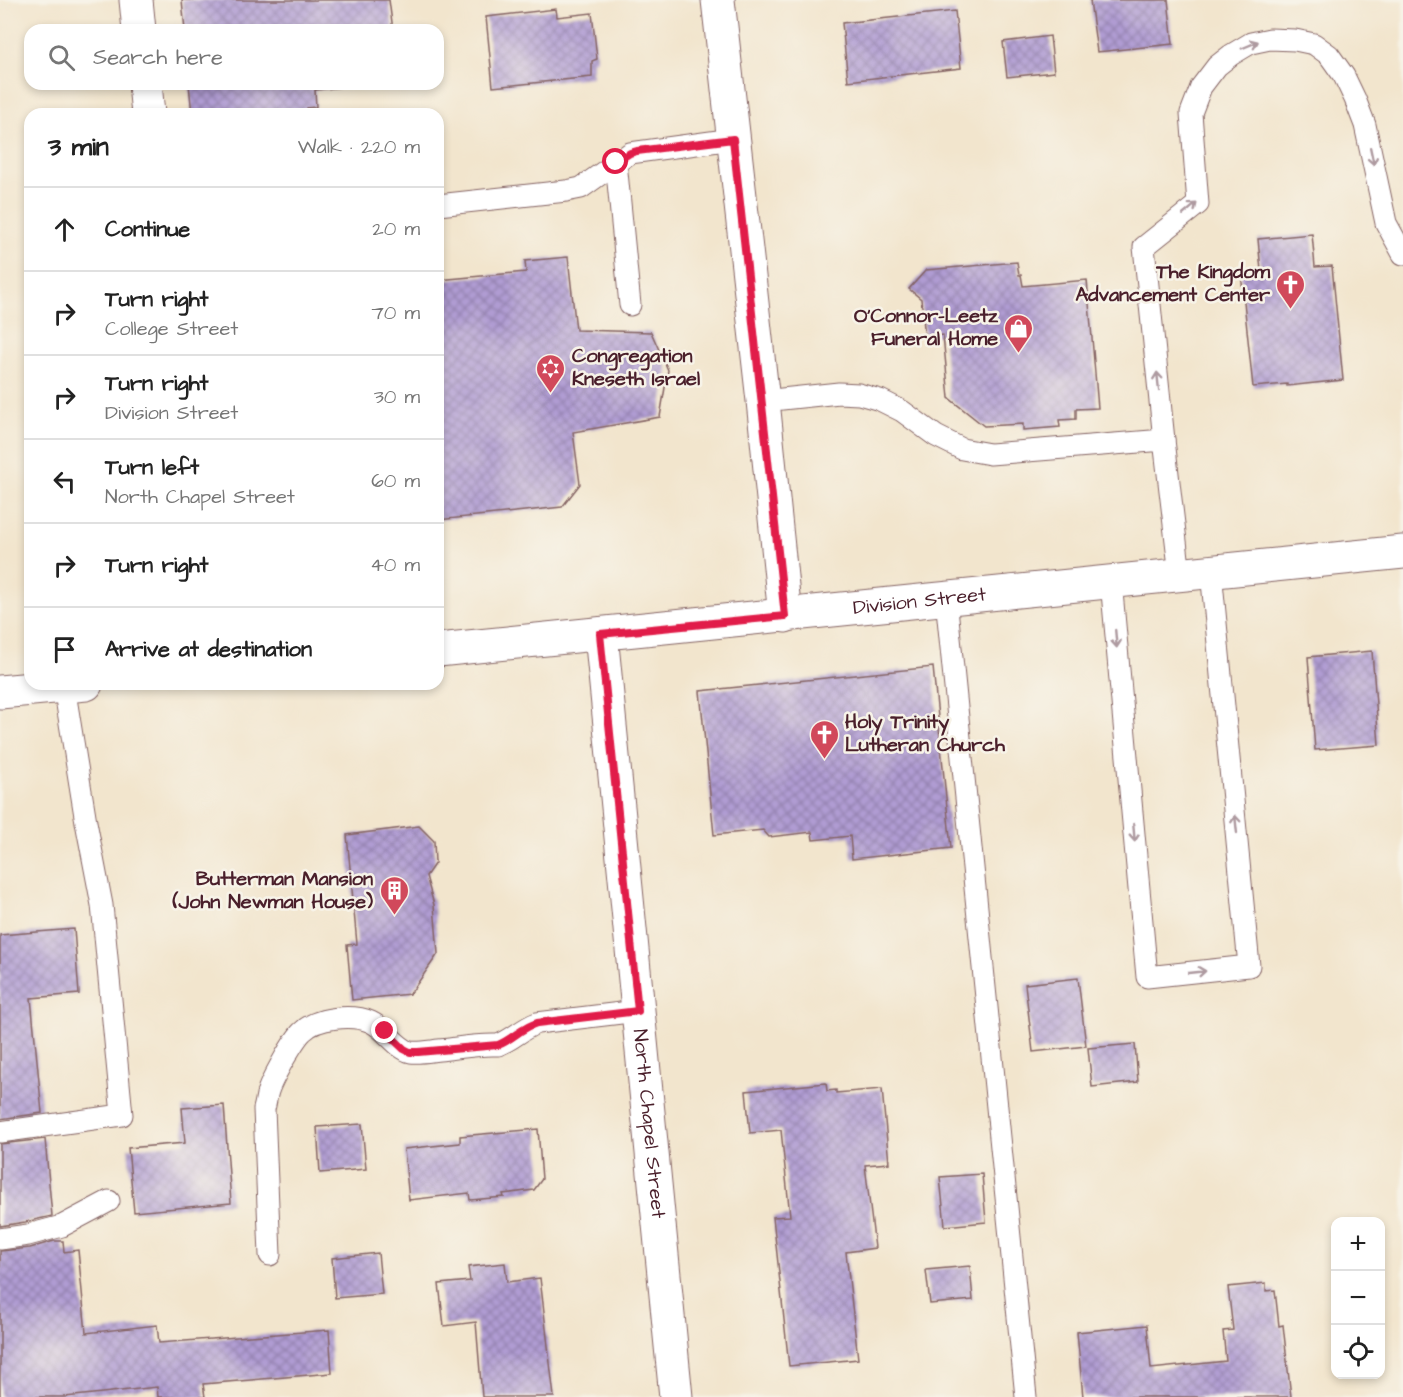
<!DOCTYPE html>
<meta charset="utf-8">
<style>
:root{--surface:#fff;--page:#f6f6f6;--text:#222;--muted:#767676;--line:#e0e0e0}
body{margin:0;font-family:"Architects Daughter",sans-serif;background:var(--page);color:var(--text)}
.controls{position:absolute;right:18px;bottom:18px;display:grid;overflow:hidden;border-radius:12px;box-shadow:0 3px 9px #0003}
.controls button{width:54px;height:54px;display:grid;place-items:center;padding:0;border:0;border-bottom:2px solid var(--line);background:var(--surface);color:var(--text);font:30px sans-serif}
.stop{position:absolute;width:18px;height:18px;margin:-14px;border:4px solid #e11d48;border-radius:50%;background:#fff}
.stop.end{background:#e11d48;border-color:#fff;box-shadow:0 2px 6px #0008}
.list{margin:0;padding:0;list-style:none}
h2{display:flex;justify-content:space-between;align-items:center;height:78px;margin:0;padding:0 24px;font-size:26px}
h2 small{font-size:20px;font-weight:400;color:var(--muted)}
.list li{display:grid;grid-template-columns:39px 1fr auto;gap:18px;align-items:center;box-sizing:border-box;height:84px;padding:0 24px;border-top:2px solid var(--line)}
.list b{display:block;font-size:22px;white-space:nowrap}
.list p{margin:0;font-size:20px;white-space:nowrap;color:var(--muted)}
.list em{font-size:20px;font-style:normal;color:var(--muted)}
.icon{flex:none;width:33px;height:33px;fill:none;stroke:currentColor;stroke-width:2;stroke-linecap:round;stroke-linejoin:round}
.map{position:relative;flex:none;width:1403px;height:1397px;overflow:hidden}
.search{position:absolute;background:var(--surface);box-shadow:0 3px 9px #0003;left:24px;top:24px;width:420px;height:66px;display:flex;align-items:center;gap:15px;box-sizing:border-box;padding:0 21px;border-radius:18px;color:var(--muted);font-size:22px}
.panel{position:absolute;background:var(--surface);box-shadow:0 3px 9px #0003;left:24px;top:108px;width:420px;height:582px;border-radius:18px}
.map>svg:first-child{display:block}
</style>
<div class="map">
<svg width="1403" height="1397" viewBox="0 0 1403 1397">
<defs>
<pattern id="building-cross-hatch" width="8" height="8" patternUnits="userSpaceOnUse" patternTransform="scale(1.5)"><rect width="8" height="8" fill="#b09cd3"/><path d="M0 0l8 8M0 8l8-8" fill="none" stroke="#917fab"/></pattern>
</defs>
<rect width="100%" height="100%" fill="#f7f3e8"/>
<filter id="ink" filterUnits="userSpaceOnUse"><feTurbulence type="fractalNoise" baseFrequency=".0167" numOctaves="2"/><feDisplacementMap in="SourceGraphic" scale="12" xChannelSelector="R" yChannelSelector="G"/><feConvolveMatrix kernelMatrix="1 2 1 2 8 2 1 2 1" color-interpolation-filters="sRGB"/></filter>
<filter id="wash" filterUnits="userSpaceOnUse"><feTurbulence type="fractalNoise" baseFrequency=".008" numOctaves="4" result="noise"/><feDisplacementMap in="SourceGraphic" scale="24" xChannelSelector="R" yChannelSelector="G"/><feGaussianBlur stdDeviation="1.35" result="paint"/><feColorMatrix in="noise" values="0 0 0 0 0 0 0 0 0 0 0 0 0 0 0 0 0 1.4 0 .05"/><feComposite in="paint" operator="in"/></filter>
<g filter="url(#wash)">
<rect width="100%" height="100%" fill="#f2e5cd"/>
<g id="blocks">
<g fill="url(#building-cross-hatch)">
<path d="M182 0H389L393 30H185Z"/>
<path d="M1090 0H1168L1173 44 1097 52Z"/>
<path d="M556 9 557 17 592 13 597 59 592 61V77L493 87 486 17Z"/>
<path d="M955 11 961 68 848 81 842 23Z"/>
<path d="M1050 36 1054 72 1007 77 1003 42Z"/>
<path d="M189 84H371L315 90 316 107 307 108V114H192Z"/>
<path d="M1312 234 1315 267 1332 266 1343 380 1287 386V384L1253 387 1241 273 1261 271 1258 239Z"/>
<path d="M568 257 576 330 651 332 668 370 660 417 573 432 580 484 562 507 438 520V280L526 272 525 261Z"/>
<path d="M1017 262 1019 275H1021L1023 286 1087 280 1098 408 1076 409V419L1059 420 1060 427 1023 430V424L984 426 949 398 943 335 925 337 921 299 909 289 926 270Z"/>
<path d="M1372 651 1379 745 1315 750 1308 657Z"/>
<path d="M933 667 951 848 852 859 850 836 813 840 812 832 769 837 763 830 714 835 700 691Z"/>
<path d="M419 826 434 841 435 863 426 876 434 905 438 954 410 994 352 1000 347 945 357 944 347 835Z"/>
<path d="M74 929 79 994 31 998 42 1113 0 1119V935Z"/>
<path d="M1078 978 1086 1046 1033 1052 1025 984Z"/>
<path d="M1135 1044 1138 1082 1092 1087 1088 1048Z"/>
<path d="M826 1083 827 1091 836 1090V1093L882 1089 889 1163 865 1165 875 1248 846 1252 858 1359 789 1366 773 1217 790 1216 781 1130 750 1133 746 1091Z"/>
<path d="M224 1105 231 1203 134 1212 128 1148 185 1143 182 1108Z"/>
<path d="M362 1124 366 1169 320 1173 317 1127Z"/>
<path d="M538 1129 542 1179 534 1190 503 1194 504 1197 470 1200 469 1193 409 1200 404 1149 460 1143V1136Z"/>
<path d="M45 1139 52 1216 25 1222 0 1226V1144Z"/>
<path d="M982 1174 986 1222 945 1226 940 1177Z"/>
<path d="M54 1241H63L64 1252 78 1250 86 1333 157 1325 159 1343 329 1330 332 1373 203 1384 205 1397H158L157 1387 65 1397H0V1251L30 1248Z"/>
<path d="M378 1253 382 1294 335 1298 332 1258Z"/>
<path d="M505 1263 507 1282 540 1278 554 1397H482L476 1322 444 1326 439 1284 470 1281 468 1267Z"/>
<path d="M970 1266 973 1300 930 1304 926 1270Z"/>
<path d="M1266 1283V1291L1275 1290 1279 1326 1283 1325 1291 1397H1083L1077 1332 1147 1325 1151 1369 1226 1361 1223 1331 1233 1330 1228 1287Z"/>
</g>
</g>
</g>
<g filter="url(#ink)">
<use href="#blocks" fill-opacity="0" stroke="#856464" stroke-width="1.5"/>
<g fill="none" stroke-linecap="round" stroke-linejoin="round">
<defs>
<g id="lane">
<path d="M616 162 630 305"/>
<path d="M438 205 566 191 581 188 630 153 733 139"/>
<path d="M763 401 839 393 859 394 880 400 902 411 936 436 962 449 990 454 1164 440 1180 575"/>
<path d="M1164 440 1144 247 1198 204 1191 113 1201 87 1217 66 1231 55 1251 43 1270 39 1295 40 1314 44 1329 55 1344 76 1355 99 1365 125 1386 223 1403 254"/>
<path d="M1111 581 1147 977 1249 966 1211 571"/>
<path d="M946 598 1026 1397"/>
<path d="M0 1132 122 1115 102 905 86 822 64 686"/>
<path d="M0 1239 28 1235 62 1226 109 1201"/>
<path d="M270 1255 264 1109C266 1103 266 1097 268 1091 272 1079 293 1041 302 1032 316 1017 353 1014 371 1022 386 1029 397 1049 411 1052 420 1053 430 1051 439 1050 458 1048 478 1044 498 1045 512 1040 523 1028 537 1023L638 1011"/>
</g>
<g id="street">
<path d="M136 0 139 30"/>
<path d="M718 0 763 401 785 616"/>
<path d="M145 84 148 114"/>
<path id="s1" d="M601 634 676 1397"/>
<path id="s2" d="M438 650C760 619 1081 583 1403 552"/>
<path d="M0 692 86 684"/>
</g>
</defs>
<use href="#lane" stroke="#856464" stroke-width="23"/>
<use href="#street" stroke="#856464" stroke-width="35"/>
<use href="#lane" stroke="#fff" stroke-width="21"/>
<use href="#street" stroke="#fff" stroke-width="33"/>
</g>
<defs><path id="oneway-shaft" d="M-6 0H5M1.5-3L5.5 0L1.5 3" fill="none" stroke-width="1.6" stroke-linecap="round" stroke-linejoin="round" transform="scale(1.5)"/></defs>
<g stroke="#ae9aa0">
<use href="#oneway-shaft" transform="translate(1250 45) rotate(-23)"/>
<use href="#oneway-shaft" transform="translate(1372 156) rotate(78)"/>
<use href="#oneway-shaft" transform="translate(1190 209) rotate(-40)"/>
<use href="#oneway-shaft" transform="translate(1158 381) rotate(-96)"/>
<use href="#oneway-shaft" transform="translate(1116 639) rotate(85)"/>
<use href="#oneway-shaft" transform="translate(1236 824) rotate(-96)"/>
<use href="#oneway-shaft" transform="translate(1134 833) rotate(85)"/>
<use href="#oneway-shaft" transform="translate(1197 972) rotate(-6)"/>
</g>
</g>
<g fill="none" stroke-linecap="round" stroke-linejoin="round" filter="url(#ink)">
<path stroke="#e11d48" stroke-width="8" d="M385 1031 404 1049 410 1052H418L498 1045C512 1040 522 1027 537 1023L638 1011 600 634 785 616 733 139 637 151 630 153 616 162"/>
</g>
<defs>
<symbol id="church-pin" viewBox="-11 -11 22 30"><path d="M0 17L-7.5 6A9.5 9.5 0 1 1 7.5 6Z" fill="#d1495b" stroke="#f7f3e8"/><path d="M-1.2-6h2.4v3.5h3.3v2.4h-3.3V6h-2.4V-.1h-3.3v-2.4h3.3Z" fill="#fff"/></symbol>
<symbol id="shop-pin" viewBox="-11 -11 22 30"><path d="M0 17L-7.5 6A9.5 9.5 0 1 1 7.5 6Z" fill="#d1495b" stroke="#f7f3e8"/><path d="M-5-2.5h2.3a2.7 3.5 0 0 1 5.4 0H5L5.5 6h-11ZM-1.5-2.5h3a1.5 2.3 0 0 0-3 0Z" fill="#fff"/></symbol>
<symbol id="synagogue-pin" viewBox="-11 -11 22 30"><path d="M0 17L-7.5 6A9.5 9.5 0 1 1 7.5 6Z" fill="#d1495b" stroke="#f7f3e8"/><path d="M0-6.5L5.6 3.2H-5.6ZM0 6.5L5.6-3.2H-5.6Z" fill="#fff"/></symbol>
<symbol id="building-pin" viewBox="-11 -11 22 30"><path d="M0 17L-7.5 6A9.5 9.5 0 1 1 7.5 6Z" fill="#d1495b" stroke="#f7f3e8"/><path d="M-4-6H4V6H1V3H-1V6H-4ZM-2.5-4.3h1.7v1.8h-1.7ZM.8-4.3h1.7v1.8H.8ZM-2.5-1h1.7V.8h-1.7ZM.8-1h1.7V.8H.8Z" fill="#fff"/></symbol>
</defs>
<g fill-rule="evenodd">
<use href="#church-pin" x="1274" y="268" width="33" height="45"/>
<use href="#shop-pin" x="1002" y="312" width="33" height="45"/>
<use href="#synagogue-pin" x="534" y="352" width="33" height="45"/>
<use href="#church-pin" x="808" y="718" width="33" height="45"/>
<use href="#building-pin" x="378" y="874" width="33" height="45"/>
</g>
<g text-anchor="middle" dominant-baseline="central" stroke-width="5" stroke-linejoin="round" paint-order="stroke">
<g font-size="20" font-weight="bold" fill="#4a1f2b" stroke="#f7f3e8" text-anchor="end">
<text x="1270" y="272">The Kingdom<tspan x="1270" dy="23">Advancement Center</tspan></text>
<text x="998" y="316">O'Connor-Leetz<tspan x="998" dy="23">Funeral Home</tspan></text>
<text x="572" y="356" text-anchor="start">Congregation<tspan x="572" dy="23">Kneseth Israel</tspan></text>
<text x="845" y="722" text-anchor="start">Holy Trinity<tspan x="845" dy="23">Lutheran Church</tspan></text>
<text x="373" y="879">Butterman Mansion<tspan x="373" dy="23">(John Newman House)</tspan></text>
</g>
<g font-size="20" fill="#4a1f2b" stroke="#f7f3e8">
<text stroke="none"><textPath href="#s2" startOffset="484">Division Street</textPath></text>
<text stroke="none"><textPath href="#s1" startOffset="492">North Chapel Street</textPath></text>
</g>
</g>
</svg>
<div class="controls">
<button>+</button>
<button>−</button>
<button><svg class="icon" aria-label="locate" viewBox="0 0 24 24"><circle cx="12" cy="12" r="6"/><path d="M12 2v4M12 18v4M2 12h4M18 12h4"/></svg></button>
</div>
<div class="stop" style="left:616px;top:162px"></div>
<div class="stop end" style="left:385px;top:1031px"></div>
<div class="search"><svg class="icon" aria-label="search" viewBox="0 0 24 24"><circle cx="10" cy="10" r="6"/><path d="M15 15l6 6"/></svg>Search here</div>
<section class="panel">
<h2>3 min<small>Walk · 220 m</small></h2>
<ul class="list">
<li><svg class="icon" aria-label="ahead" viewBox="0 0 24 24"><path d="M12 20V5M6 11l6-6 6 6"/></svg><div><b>Continue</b></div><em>20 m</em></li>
<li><svg class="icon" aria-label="right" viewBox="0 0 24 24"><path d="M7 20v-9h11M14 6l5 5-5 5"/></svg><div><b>Turn right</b><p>College Street</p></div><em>70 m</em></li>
<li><svg class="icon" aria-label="right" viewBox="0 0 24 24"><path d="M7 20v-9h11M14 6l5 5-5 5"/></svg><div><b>Turn right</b><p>Division Street</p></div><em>30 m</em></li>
<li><svg class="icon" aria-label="left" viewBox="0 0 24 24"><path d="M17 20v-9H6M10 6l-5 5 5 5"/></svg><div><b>Turn left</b><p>North Chapel Street</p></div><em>60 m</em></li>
<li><svg class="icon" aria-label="right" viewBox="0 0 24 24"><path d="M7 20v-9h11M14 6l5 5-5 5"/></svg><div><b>Turn right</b></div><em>40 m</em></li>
<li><svg class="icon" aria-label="arrive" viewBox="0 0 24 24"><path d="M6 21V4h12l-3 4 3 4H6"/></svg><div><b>Arrive at destination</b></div></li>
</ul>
</section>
</div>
